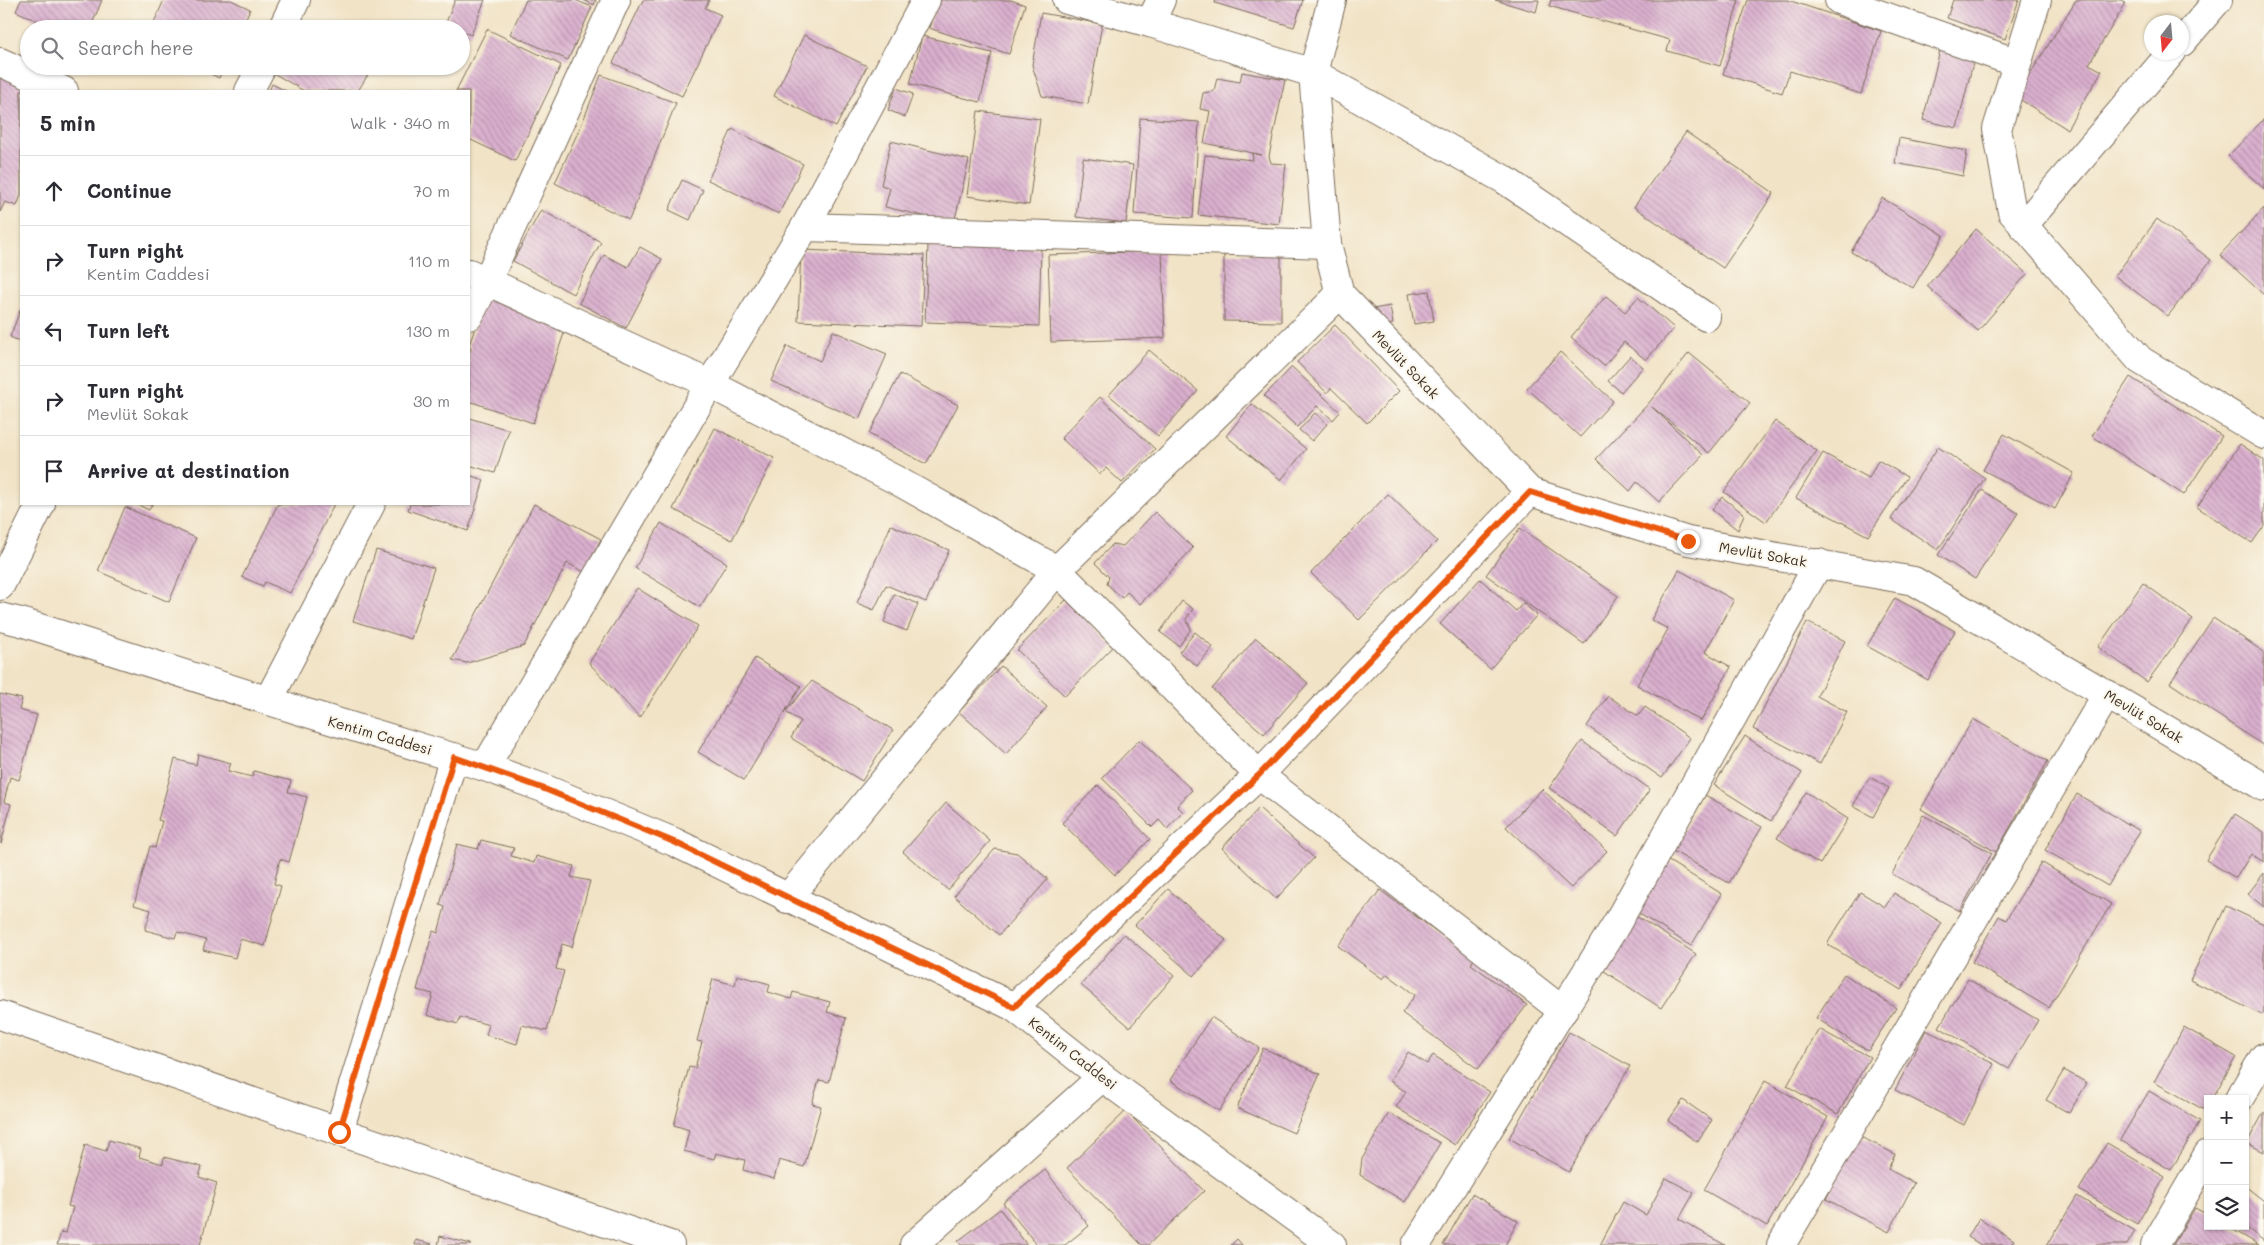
<!DOCTYPE html>
<meta charset="utf-8">
<style>
:root{--surface:#fff;--page:#f2f2f3;--text:#2b2b33;--muted:#7c7c81;--line:#e1e1e2}
body{margin:0;font-family:Mali,sans-serif;background:var(--page);color:var(--text)}
.controls{position:absolute;right:15px;bottom:15px;display:grid;overflow:hidden;border-radius:0px;box-shadow:0 1px 4px #0004}
.controls button{width:45px;height:45px;display:grid;place-items:center;padding:0;border:0;border-bottom:1px solid var(--line);background:var(--surface);color:var(--text);font:25px sans-serif}
.compass{position:absolute;left:2144px;top:15px;width:45px;height:45px;border-radius:50%;background:var(--surface);box-shadow:0 1px 4px #0004;rotate:196deg}
.stop{position:absolute;width:15px;height:15px;margin:-11px;border:4px solid #ea580c;border-radius:50%;background:#fff}
.stop.end{background:#ea580c;border-color:#fff;box-shadow:0 1px 5px #0008}
.list{margin:0;padding:0;list-style:none}
h2{display:flex;justify-content:space-between;align-items:center;height:65px;margin:0;padding:0 20px;font-size:21px}
h2 small{font-size:16px;font-weight:400;color:var(--muted)}
.list li{display:grid;grid-template-columns:32px 1fr auto;gap:15px;align-items:center;box-sizing:border-box;height:70px;padding:0 20px;border-top:1px solid var(--line)}
.list b{display:block;font-size:19px;white-space:nowrap}
.list p{margin:0;font-size:16px;white-space:nowrap;color:var(--muted)}
.list em{font-size:16px;font-style:normal;color:var(--muted)}
.icon{flex:none;width:28px;height:28px;fill:none;stroke:currentColor;stroke-width:2;stroke-linecap:round;stroke-linejoin:round}
.map{position:relative;flex:none;width:2264px;height:1245px;overflow:hidden}
.search{position:absolute;background:var(--surface);box-shadow:0 1px 4px #0004;left:20px;top:20px;width:450px;height:55px;display:flex;align-items:center;gap:12px;box-sizing:border-box;padding:0 18px;border-radius:28px;color:var(--muted);font-size:19px}
.panel{position:absolute;background:var(--surface);box-shadow:0 1px 4px #0004;left:20px;top:90px;width:450px;height:415px;border-radius:0px}
.map>svg:first-child{display:block}
</style>
<div class="map">
<svg width="2264" height="1245" viewBox="0 0 2264 1245">
<defs>
<pattern id="building-back-hatch" width="6" height="6" patternUnits="userSpaceOnUse" patternTransform="scale(1.25)"><rect width="6" height="6" fill="#dab0cf"/><path d="M-1 5l2 2M0 0l6 6M5-1l2 2" fill="none" stroke="#b28fa7"/></pattern>
</defs>
<rect width="100%" height="100%" fill="#fbf7ec"/>
<filter id="ink" filterUnits="userSpaceOnUse"><feTurbulence type="fractalNoise" baseFrequency=".02" numOctaves="2"/><feDisplacementMap in="SourceGraphic" scale="10" xChannelSelector="R" yChannelSelector="G"/><feConvolveMatrix kernelMatrix="1 2 1 2 8 2 1 2 1" color-interpolation-filters="sRGB"/></filter>
<filter id="wash" filterUnits="userSpaceOnUse"><feTurbulence type="fractalNoise" baseFrequency=".0096" numOctaves="4" result="noise"/><feDisplacementMap in="SourceGraphic" scale="20" xChannelSelector="R" yChannelSelector="G"/><feGaussianBlur stdDeviation="1.12" result="paint"/><feColorMatrix in="noise" values="0 0 0 0 0 0 0 0 0 0 0 0 0 0 0 0 0 1.4 0 .05"/><feComposite in="paint" operator="in"/></filter>
<g filter="url(#wash)">
<rect width="100%" height="100%" fill="#f1e3c6"/>
<g id="blocks">
<g fill="url(#building-back-hatch)">
<path d="M21 0H102L90 29H55L16 11Z"/>
<path d="M164 0H231L250 9 241 29H151Z"/>
<path d="M455 0H485L471 35 461 31V29L445 25Z"/>
<path d="M526 0H575L592 7 568 60 510 34Z"/>
<path d="M583 0H596L594 5Z"/>
<path d="M643 0H709L705 8 721 15 682 96 613 63Z"/>
<path d="M938 0H1011L1025 5 1009 54 929 28Z"/>
<path d="M1216 0H1303L1294 27 1215 3Z"/>
<path d="M1495 0H1539L1536 12Z"/>
<path d="M1551 0H1739L1720 66 1667 51 1670 40 1549 6Z"/>
<path d="M1748 0H1788L1881 31 1861 94 1790 71 1782 93 1723 74Z"/>
<path d="M1953 0H2019L2005 39 1947 18Z"/>
<path d="M2076 0H2121L2126 3 2089 64 2102 71 2067 129 2016 97Z"/>
<path d="M1041 13 1102 24 1088 104 1042 96 1032 65Z"/>
<path d="M487 29 561 65 515 161 469 139V91H456Z"/>
<path d="M804 35 867 66 836 127 774 96Z"/>
<path d="M922 36 992 53 980 102 910 84Z"/>
<path d="M1940 50 1974 59 1957 128 1923 120Z"/>
<path d="M194 66H224L219 78Z"/>
<path d="M279 66H370L372 68 358 91H304L275 74Z"/>
<path d="M1242 72 1285 80 1269 156 1271 163 1286 164 1279 224 1198 215 1205 155 1253 160 1252 153 1262 155 1204 143 1210 111 1200 109 1203 93 1214 91 1217 78 1240 82Z"/>
<path d="M0 74 42 91H21V195L17 206 5 202 0 212Z"/>
<path d="M601 75 676 103 629 220 555 183 583 121Z"/>
<path d="M272 84 286 91H269Z"/>
<path d="M896 88 913 94 905 117 888 110Z"/>
<path d="M978 111 1040 119 1029 205 967 196Z"/>
<path d="M1140 118 1199 122 1193 218 1134 214Z"/>
<path d="M2264 119V189L2228 156Z"/>
<path d="M732 129 803 164 779 214 708 180Z"/>
<path d="M1686 132 1774 193 1723 268 1634 207Z"/>
<path d="M1899 138 1967 151 1963 176 1895 163Z"/>
<path d="M891 141 969 160 954 223 885 207 890 188 881 185Z"/>
<path d="M1083 158 1133 165 1126 223 1076 217Z"/>
<path d="M682 180 703 190 690 220 669 210Z"/>
<path d="M1882 198 1944 235 1913 288 1851 252Z"/>
<path d="M2264 208V295L2220 255Z"/>
<path d="M541 210 601 242 573 294 513 261Z"/>
<path d="M2157 219 2211 260 2168 316 2115 276Z"/>
<path d="M1976 229 2027 274 1978 331 1927 286Z"/>
<path d="M928 245 1041 249 1039 326 925 322Z"/>
<path d="M640 247 662 259 626 328 579 303 604 255 628 267Z"/>
<path d="M801 250 924 255 921 326 798 321Z"/>
<path d="M1162 251 1165 338 1051 342 1048 255Z"/>
<path d="M1224 253H1281V322L1224 321Z"/>
<path d="M1429 291 1434 321 1414 324 1409 294Z"/>
<path d="M487 295 568 322 533 423 469 401V355L471 347 469 345Z"/>
<path d="M1606 296 1625 312 1638 297 1674 328 1646 360 1624 342 1604 366 1571 337Z"/>
<path d="M1390 306 1393 324 1375 327 1373 309Z"/>
<path d="M21 308V342L10 337Z"/>
<path d="M1335 325 1399 391 1367 423 1331 388 1327 393 1297 362Z"/>
<path d="M833 331 887 354 859 419 771 381 787 346 820 361Z"/>
<path d="M1149 350 1198 391 1158 436 1109 395Z"/>
<path d="M1560 352 1613 401 1580 437 1527 388Z"/>
<path d="M1689 353 1750 403 1709 453 1652 407 1703 455 1659 502 1637 482 1630 491 1596 459 1648 404Z"/>
<path d="M1630 356 1643 367 1621 392 1608 381Z"/>
<path d="M1292 367 1340 412 1333 420 1317 406 1297 427 1264 396Z"/>
<path d="M900 374 958 405 926 464 869 434Z"/>
<path d="M2130 377 2222 436 2184 495 2092 436Z"/>
<path d="M1100 397 1155 449 1122 483 1106 468 1100 474 1061 438Z"/>
<path d="M1252 404 1306 449 1281 480 1226 436Z"/>
<path d="M1315 413 1327 424 1312 441 1299 430Z"/>
<path d="M469 418 509 430 495 473 469 465Z"/>
<path d="M1775 421 1817 451 1766 522 1724 492Z"/>
<path d="M715 428 774 458 732 540 673 509Z"/>
<path d="M2004 434 2074 473 2055 509 1983 470Z"/>
<path d="M2240 444 2264 460V526L2252 543 2197 507Z"/>
<path d="M1938 447 1985 478 1938 550 1891 519Z"/>
<path d="M1823 453 1869 478 1878 460 1907 477 1868 536 1796 498Z"/>
<path d="M469 475 484 480 468 531 408 510 410 504H469Z"/>
<path d="M1982 490 2018 513 1975 579 1938 555Z"/>
<path d="M1388 494 1437 541 1359 620 1311 573Z"/>
<path d="M1722 497 1744 514 1738 530 1712 510Z"/>
<path d="M136 504H152L149 510Z"/>
<path d="M278 504H334L290 593 265 582 263 586 242 577Z"/>
<path d="M534 504 601 539 584 572 567 563 524 646 467 663 452 660Z"/>
<path d="M125 507 196 538 169 602 98 571Z"/>
<path d="M1155 512 1193 548 1140 604 1127 592 1122 598 1107 584 1109 577 1095 563 1113 544 1123 546Z"/>
<path d="M661 523 727 563 700 607 635 568Z"/>
<path d="M891 525 949 550 926 602 886 585 874 610 857 603Z"/>
<path d="M1520 528 1618 596 1584 644 1486 575Z"/>
<path d="M376 550 434 568 411 639 353 621Z"/>
<path d="M1679 570 1734 600 1705 652 1731 667 1701 721 1637 685 1668 629 1651 620Z"/>
<path d="M1480 579 1516 611 1523 603 1537 615 1490 669 1440 624Z"/>
<path d="M2143 583 2193 619 2147 682 2098 647Z"/>
<path d="M637 588 698 626 640 718 589 663Z"/>
<path d="M894 594 918 604 907 631 884 622Z"/>
<path d="M1895 598 1955 631 1928 680 1867 646Z"/>
<path d="M1066 600 1113 647 1065 696 1017 650Z"/>
<path d="M1182 601 1193 609 1186 619 1191 629 1179 646 1160 632Z"/>
<path d="M2213 618 2264 652V746L2170 683Z"/>
<path d="M1807 622 1845 641 1817 696 1847 712 1820 764 1753 729Z"/>
<path d="M1195 632 1213 647 1197 666 1179 652Z"/>
<path d="M1256 638 1308 683 1264 734 1212 689Z"/>
<path d="M755 658 801 686 785 712 812 681 893 730 862 781 791 738 801 721 785 712 744 780 698 752Z"/>
<path d="M1001 666 1047 707 1006 754 959 712Z"/>
<path d="M0 694 22 699 19 710 37 715 19 780 10 777 4 802 11 804 1 844Z"/>
<path d="M1608 696 1638 716 1645 707 1690 738 1662 778 1587 726Z"/>
<path d="M1973 719 2048 761 1996 852 1921 809Z"/>
<path d="M1745 736 1802 773 1771 821 1714 785Z"/>
<path d="M1139 740 1192 790 1177 806 1183 812 1167 829 1159 820 1152 827 1102 778Z"/>
<path d="M1582 741 1650 789 1617 836 1549 788Z"/>
<path d="M198 754 231 763 228 771 252 777 254 771 291 781 288 792 307 797 289 862 280 859 274 884 281 886 265 946 240 939 235 958 203 950 206 940 177 932 175 938 145 930 151 910 134 905 150 846 155 848 162 821 158 820 175 759 196 765Z"/>
<path d="M1870 777 1889 788 1873 817 1853 806Z"/>
<path d="M1098 785 1150 839 1115 875 1062 823Z"/>
<path d="M1542 789 1607 851 1571 888 1506 827Z"/>
<path d="M1806 792 1848 819 1820 864 1777 838Z"/>
<path d="M2077 794 2140 831 2108 886 2045 850Z"/>
<path d="M1705 795 1762 827 1729 883 1673 851Z"/>
<path d="M946 803 990 841 948 890 903 852Z"/>
<path d="M1259 808 1314 858 1276 899 1222 848Z"/>
<path d="M2235 814 2264 832V862L2251 854 2236 878 2206 860Z"/>
<path d="M1923 815 1992 853 1960 911 1892 874Z"/>
<path d="M481 840 514 848 511 856 534 863 536 856 574 866 571 877 590 881 572 947 562 944 556 969 564 971 547 1031 522 1025 517 1044 486 1035 489 1025 460 1017 458 1024 427 1015 433 994 417 990 433 931 438 933 445 907 440 905 457 844 478 849Z"/>
<path d="M995 849 1017 853 1048 879 999 935 954 896Z"/>
<path d="M1667 860 1722 894 1691 946 1638 913Z"/>
<path d="M2041 862 2111 904 2049 1008 1972 962 1999 916 2006 920Z"/>
<path d="M2264 873V907L2248 894Z"/>
<path d="M1168 889 1226 940 1194 976 1135 925Z"/>
<path d="M1380 890 1474 959 1471 964 1527 1005 1478 1069 1402 1013 1415 995 1387 974 1383 979 1338 946Z"/>
<path d="M1860 892 1885 907 1894 893 1942 923 1901 990 1827 944Z"/>
<path d="M2226 906 2264 924V1011L2262 1015 2190 980Z"/>
<path d="M1636 916 1696 954 1661 1008 1601 969Z"/>
<path d="M1124 934 1174 976 1130 1027 1081 985Z"/>
<path d="M1844 974 1896 1008 1868 1051 1816 1018Z"/>
<path d="M737 975 770 984 768 992 791 999 793 992 830 1002 827 1012 846 1018 829 1082 819 1080 812 1104 821 1106 804 1167 779 1160 774 1179 743 1170 745 1160 716 1153 714 1159 684 1151 689 1130 674 1125 689 1067 695 1068 702 1042 697 1041 713 979 735 985Z"/>
<path d="M1968 979 2038 1020 2009 1069 1939 1027Z"/>
<path d="M1211 1017 1259 1048 1219 1111 1170 1080Z"/>
<path d="M2184 1027 2236 1057 2212 1099H2208L2206 1111 2154 1082Z"/>
<path d="M1819 1029 1870 1057 1838 1114 1787 1086Z"/>
<path d="M1926 1030 1994 1064 1964 1125 1895 1090Z"/>
<path d="M1569 1032 1630 1066 1569 1172 1509 1138Z"/>
<path d="M1263 1048 1320 1074 1294 1133 1237 1108Z"/>
<path d="M1408 1052 1427 1064 1433 1055 1490 1092 1455 1145 1396 1107 1406 1092 1390 1081Z"/>
<path d="M2064 1070 2087 1083 2069 1113 2046 1100Z"/>
<path d="M1765 1081 1828 1117 1767 1226 1704 1190Z"/>
<path d="M2149 1091 2200 1121 2171 1170 2120 1140Z"/>
<path d="M1683 1100 1712 1120 1697 1142 1668 1121Z"/>
<path d="M1126 1111 1204 1191 1148 1245H1142L1067 1168Z"/>
<path d="M2264 1112V1152L2247 1143Z"/>
<path d="M1389 1113 1440 1143 1405 1202 1360 1175 1362 1159Z"/>
<path d="M1859 1136 1895 1154 1888 1169 1914 1183 1889 1232 1826 1199Z"/>
<path d="M109 1140 141 1149 139 1157 163 1164 164 1157 202 1167 199 1177 217 1183 200 1245H57L61 1232 66 1233 73 1207 68 1206 85 1145 106 1151Z"/>
<path d="M2107 1143 2165 1177 2137 1224 2079 1190Z"/>
<path d="M1045 1170 1089 1226 1065 1245H1037L1003 1203Z"/>
<path d="M1666 1178 1694 1193 1679 1219 1725 1245H1600L1623 1202 1646 1215Z"/>
<path d="M2245 1186 2264 1201V1241L2245 1227Z"/>
<path d="M1472 1194 1518 1221 1505 1245H1443Z"/>
<path d="M2077 1196 2135 1231 2127 1245H2047Z"/>
<path d="M2195 1208 2208 1215V1226H2227L2259 1245H2173Z"/>
<path d="M1000 1209 1027 1245H961L958 1241Z"/>
<path d="M1979 1218 2014 1240 2010 1245H1981L1968 1237Z"/>
<path d="M440 1236 471 1244V1245H438Z"/>
<path d="M1237 1239 1242 1245H1231Z"/>
<path d="M416 1240 432 1244 431 1245H415Z"/>
</g>
</g>
</g>
<g filter="url(#ink)">
<use href="#blocks" fill-opacity="0" stroke="#7b6b59" stroke-width="1"/>
<g fill="none" stroke-linecap="round" stroke-linejoin="round">
<defs>
<g id="minor">
<path d="M1067 0 1150 23 1313 73 1505 180 1706 317"/>
<path d="M1332 0 1313 73 1327 244 1340 294 1530 492 1688 541 1914 581 2264 787"/>
<path d="M1839 0 2017 63"/>
<path d="M2037 0 1997 129 2012 212 2140 360 2264 435"/>
<path d="M1150 23 1161 0"/>
<path d="M282 29 296 0"/>
<path d="M2182 42 2218 0"/>
<path d="M0 62 64 91"/>
<path d="M249 91 262 66"/>
<path d="M2023 226 2172 52"/>
<path d="M805 227 1327 244"/>
<path d="M469 273 710 384 896 480 1057 570 1259 775 1563 1011"/>
<path d="M469 316 487 281 616 0"/>
<path d="M0 586 41 504"/>
<path d="M0 617 21 622 307 713 485 767 543 788 674 842 1014 1007 1102 1077 1332 1245"/>
<path d="M268 701 371 504"/>
<path d="M485 767 710 384 805 227 926 0"/>
<path d="M787 899 1057 570 1340 294"/>
<path d="M1014 1007 1259 775 1530 492"/>
<path d="M0 1015 670 1245"/>
<path d="M2239 1099 2264 1057"/>
<path d="M339 1131 454 757"/>
<path d="M914 1245 1102 1077"/>
<path d="M1416 1245 1617 923 1819 563"/>
<path d="M1781 1245 2107 694"/>
<path d="M2155 1245 2208 1154"/>
</g>
</defs>
<use href="#minor" stroke="#7b6b59" stroke-width="30"/>
<use href="#minor" stroke="#fff" stroke-width="28"/>
</g>
</g>
<g fill="none" stroke-linecap="round" stroke-linejoin="round" filter="url(#ink)">
<path stroke="#ea580c" stroke-width="6" d="M339 1132 454 757 542 788 674 842 1014 1007 1259 775 1530 492 1688 541"/>
</g>
<g text-anchor="middle" dominant-baseline="central" stroke-width="4.5" stroke-linejoin="round" paint-order="stroke">
<g font-size="14" fill="#3b2a1e" stroke="#fbf7ec">
<text transform="translate(1406 364) rotate(46)">Mevlüt Sokak</text>
<text transform="translate(1763 554) rotate(10)">Mevlüt Sokak</text>
<text transform="translate(2144 716) rotate(31)">Mevlüt Sokak</text>
<text transform="translate(380 735) rotate(16)">Kentim Caddesi</text>
<text transform="translate(1073 1053) rotate(38)">Kentim Caddesi</text>
</g>
</g>
</svg>
<div class="controls">
<button>+</button>
<button>−</button>
<button><svg class="icon" aria-label="layers" viewBox="0 0 24 24"><path d="M12 4l9 5-9 5-9-5zM3 14l9 5 9-5"/></svg></button>
</div>
<svg class="compass" viewBox="-18 -18 36 36"><path d="M0-13l5 13h-10z" fill="#e53935"/><path d="M0 13l5-13h-10z" fill="#7c7c81"/></svg>
<div class="stop" style="left:339px;top:1132px"></div>
<div class="stop end" style="left:1688px;top:541px"></div>
<div class="search"><svg class="icon" aria-label="search" viewBox="0 0 24 24"><circle cx="10" cy="10" r="6"/><path d="M15 15l6 6"/></svg>Search here</div>
<section class="panel">
<h2>5 min<small>Walk · 340 m</small></h2>
<ul class="list">
<li><svg class="icon" aria-label="ahead" viewBox="0 0 24 24"><path d="M12 20V5M6 11l6-6 6 6"/></svg><div><b>Continue</b></div><em>70 m</em></li>
<li><svg class="icon" aria-label="right" viewBox="0 0 24 24"><path d="M7 20v-9h11M14 6l5 5-5 5"/></svg><div><b>Turn right</b><p>Kentim Caddesi</p></div><em>110 m</em></li>
<li><svg class="icon" aria-label="left" viewBox="0 0 24 24"><path d="M17 20v-9H6M10 6l-5 5 5 5"/></svg><div><b>Turn left</b></div><em>130 m</em></li>
<li><svg class="icon" aria-label="right" viewBox="0 0 24 24"><path d="M7 20v-9h11M14 6l5 5-5 5"/></svg><div><b>Turn right</b><p>Mevlüt Sokak</p></div><em>30 m</em></li>
<li><svg class="icon" aria-label="arrive" viewBox="0 0 24 24"><path d="M6 21V4h12l-3 4 3 4H6"/></svg><div><b>Arrive at destination</b></div></li>
</ul>
</section>
</div>
